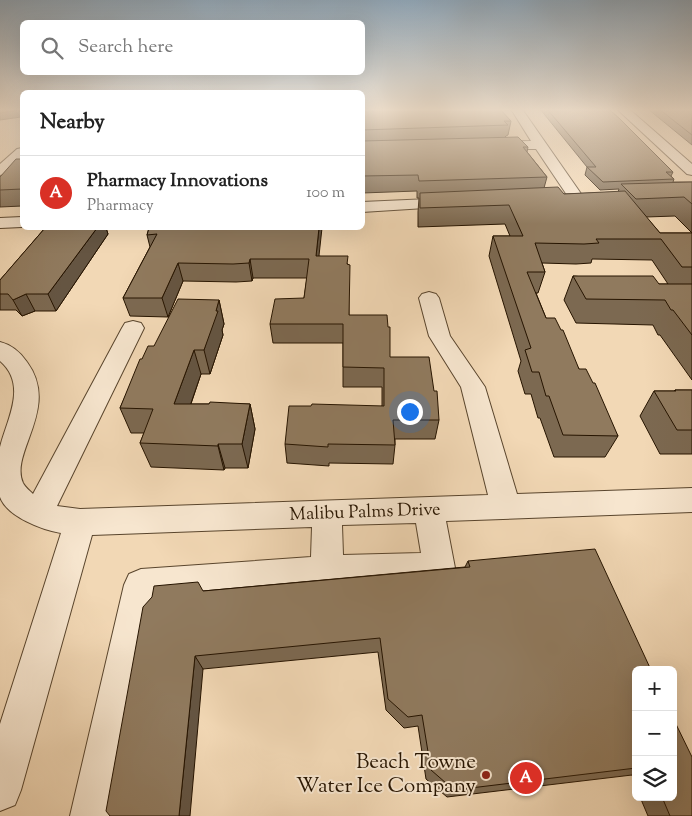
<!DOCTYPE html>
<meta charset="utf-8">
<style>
:root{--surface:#fff;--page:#f2f2f2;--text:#222;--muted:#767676;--line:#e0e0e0;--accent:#d93025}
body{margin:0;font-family:"Sorts Mill Goudy",serif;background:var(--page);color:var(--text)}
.controls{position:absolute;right:15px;bottom:15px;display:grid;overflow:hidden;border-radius:8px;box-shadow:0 5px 20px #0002}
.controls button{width:45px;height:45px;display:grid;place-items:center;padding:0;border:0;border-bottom:1px solid var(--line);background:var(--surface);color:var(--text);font:25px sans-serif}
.you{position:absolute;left:409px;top:411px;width:18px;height:18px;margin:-12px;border:4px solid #fff;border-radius:50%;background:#1a73e8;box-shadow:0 0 0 8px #1a73e833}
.badge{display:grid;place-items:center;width:32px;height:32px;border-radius:50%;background:var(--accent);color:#fff;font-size:16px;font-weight:700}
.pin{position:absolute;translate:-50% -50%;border:2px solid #fff;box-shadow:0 1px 5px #0006}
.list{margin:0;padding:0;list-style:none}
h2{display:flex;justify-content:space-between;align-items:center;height:65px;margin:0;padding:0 20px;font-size:21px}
h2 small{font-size:16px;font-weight:400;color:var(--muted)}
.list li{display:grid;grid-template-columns:32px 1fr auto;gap:15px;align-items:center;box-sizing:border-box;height:75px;padding:0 20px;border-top:1px solid var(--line)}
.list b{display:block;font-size:19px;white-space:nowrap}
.list p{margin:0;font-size:16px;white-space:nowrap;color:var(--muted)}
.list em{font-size:16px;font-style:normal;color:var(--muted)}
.icon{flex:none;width:28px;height:28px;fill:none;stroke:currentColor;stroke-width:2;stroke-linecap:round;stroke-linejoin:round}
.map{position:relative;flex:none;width:692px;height:816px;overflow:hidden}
.search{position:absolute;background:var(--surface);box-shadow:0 5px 20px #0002;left:20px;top:20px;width:345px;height:55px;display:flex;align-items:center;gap:12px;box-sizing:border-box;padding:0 18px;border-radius:8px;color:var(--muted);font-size:19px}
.panel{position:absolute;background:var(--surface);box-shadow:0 5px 20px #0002;left:20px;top:90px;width:345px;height:140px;border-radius:8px}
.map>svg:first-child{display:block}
</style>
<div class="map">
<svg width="692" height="816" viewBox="0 0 692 816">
<rect width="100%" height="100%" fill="#f2d8b5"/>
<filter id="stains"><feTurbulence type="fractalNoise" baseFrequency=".004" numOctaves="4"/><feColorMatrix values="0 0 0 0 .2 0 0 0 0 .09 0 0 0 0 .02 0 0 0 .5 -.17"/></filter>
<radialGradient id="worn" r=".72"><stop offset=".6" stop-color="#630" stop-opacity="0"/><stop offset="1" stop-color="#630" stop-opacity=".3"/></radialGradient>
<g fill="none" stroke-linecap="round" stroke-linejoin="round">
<defs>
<g id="minor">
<path d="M511 109H522L584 198 581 201H571L536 149H487L486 146 492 142 531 141Z"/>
<path d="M617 109H629L692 164V175L687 174Z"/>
<path d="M22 148V158L5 174 0 175V164L17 149Z"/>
<path d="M452 198 457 200 460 203 457 206 362 212V202Z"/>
<path d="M22 217V227L0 228V218Z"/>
<path d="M429 292 436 294 439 298 450 336 485 387 517 494 692 488V512L446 521 455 568 450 579 439 583 327 586 155 600 114 816H70L124 585 129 574 141 569 311 557 312 527 92 535 21 790 15 805 0 811V724L61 533C43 530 7 517 0 497 0 490 0 478 0 470 0 463 0 454 0 447 7 419 28 385 0 361V342C12 345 20 352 27 362 61 408 9 453 23 483 25 487 30 491 33 494L122 328 125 323 133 321 141 323 144 328 57 506 80 509 488 495 461 387 429 336 419 298 422 294ZM416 523 421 553 343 555 342 525Z"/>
</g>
</defs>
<use href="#minor" stroke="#59452d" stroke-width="2"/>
<use href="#minor" fill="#f7e6cf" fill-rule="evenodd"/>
</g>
<g fill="#7c6951" stroke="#261400">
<path d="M362 109 511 121 508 135 506 136 505 137 528 147 527 152 547 177 544 188 564 194 618 192 619 189 600 190 585 175 587 167 540 109H609L673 172 671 176 674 179 673 182H692V233L675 216 646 217 660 233H692V380L660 335H658L653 325 576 323 564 300 573 276 659 284H668L652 260 592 259 591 263 576 264 542 263 545 272 538 293H536L546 318 579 369 618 436 605 457H554L540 418H538L531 394H525L518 371 521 361 489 256 493 236H510L505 224 418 227V212L419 198H417V191L362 193Z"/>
<path d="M648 109H692V145Z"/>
<path d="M22 159V206L0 207V177Z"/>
<path d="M45 228H106L108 234 56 311H35L22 316 16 310H0V280Z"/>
<path d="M149 228 319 256 348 264 349 315 390 357 439 420 435 439H395V445L393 464 329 463V466L287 463 285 444 382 406V387H343V343H273L270 324 304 298 307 278H253L252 281 236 282 183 281 168 317 130 316 123 298 150 247 147 235Z"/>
<path d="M219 300 224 324 222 330 223 335 210 374H201L191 404H250L255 429 248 468H225L224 470 151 467 140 443 144 433H131L120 408 142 359 154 346Z"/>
<path d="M675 390H692V454H660L640 416 654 391H674Z"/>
<path d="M468 561 636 670V785L632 775 447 797 426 779 418 726 404 728 386 710 378 652 203 669 110 816 203 591 465 567Z"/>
<path d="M640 797H673L692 816H648Z"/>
</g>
<g fill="#655542" stroke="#261400">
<path d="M20 109 21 117 0 120V113Z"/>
<path d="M97 228H106L108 234 56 311 48 294Z"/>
<path d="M319 228H322L317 274 316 256Z"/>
<path d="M250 259 253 278 252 281 249 263Z"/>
<path d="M178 263 183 281 168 317 162 298Z"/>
<path d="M26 294 35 311 22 316 13 300Z"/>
<path d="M219 300 224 324 222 330 223 335 210 374 204 350Z"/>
<path d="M194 350 201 374 182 429 174 404Z"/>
<path d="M250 404 255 429 248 468 242 444Z"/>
<path d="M218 444 225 468 224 470 218 446Z"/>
<path d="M195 656 203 669 190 816H179Z"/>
</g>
<g fill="#907a5e" stroke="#261400">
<path d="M0 109H18L19 110 0 113Z"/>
<path d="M362 109H500L511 121H504L508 125 362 130Z"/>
<path d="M547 109H609L620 119 673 172H666L674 179 603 182 587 167H596Z"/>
<path d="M659 109H692V135Z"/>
<path d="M518 137 528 147H523L547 177 419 181 418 175 362 176V141Z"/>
<path d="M16 159H22V189L0 190V177Z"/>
<path d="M692 182V204L684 197 636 199 621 184Z"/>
<path d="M558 187 564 194 625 191 660 233H692V267H682L661 239H596L599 243 584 244 535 243 545 272H527L546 318H555L561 330H563L579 369H586L593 383H595L618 436 563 435 549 396H546L539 372H532L525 350 531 348 493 236H523L509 205 420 208V193Z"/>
<path d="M45 228H97L48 294H26L13 300 8 294H0V280Z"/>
<path d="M149 228H319L316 256H348L347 264 350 265 349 315H387L388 327H390V357H429L434 391H437L439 420H393L395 445 328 444V447L285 444 289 406H311L312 404 384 406V368L343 367V324H270L275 299 304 298 309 259H250L249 263 233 264 178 263 162 298H123L157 234 147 235Z"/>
<path d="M573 276H653L659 284H692V335L673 310H671L665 300 586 299Z"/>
<path d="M178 299 219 300 216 311H218L204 350H194L174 404H209L210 402 250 404 242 444H218V446L140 443 153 409 120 408 140 359H142L148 346H154Z"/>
<path d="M675 390H692V430H677L654 391H676Z"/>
<path d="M595 549 651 670H636V768L454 790 431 770 422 715 408 717 388 699 380 638 195 656 179 816H110L106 811 143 607 152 597 154 586 198 582 203 591 470 567 468 561Z"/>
<path d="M673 718 692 757V816H670L662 797H673Z"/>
</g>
<linearGradient id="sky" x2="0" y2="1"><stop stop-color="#90a8bb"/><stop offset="0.49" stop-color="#f9edde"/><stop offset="1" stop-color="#f9edde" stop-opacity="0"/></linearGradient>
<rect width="692" height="224" fill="url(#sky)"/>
<circle fill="#8f2418" stroke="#f7e6cf" stroke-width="2" cx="486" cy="775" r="5"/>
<g text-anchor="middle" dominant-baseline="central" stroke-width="4" stroke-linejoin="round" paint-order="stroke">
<g font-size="18" fill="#261400" stroke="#f7e6cf">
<text transform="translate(365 513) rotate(-2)">Malibu Palms Drive</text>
</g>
<g font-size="21" fill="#261400" stroke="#f7e6cf" text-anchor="end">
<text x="476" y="763">Beach Towne<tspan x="476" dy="24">Water Ice Company</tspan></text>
</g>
</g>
<rect width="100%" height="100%" filter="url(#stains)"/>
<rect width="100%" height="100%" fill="url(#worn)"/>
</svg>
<div class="controls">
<button>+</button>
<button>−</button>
<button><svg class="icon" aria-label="layers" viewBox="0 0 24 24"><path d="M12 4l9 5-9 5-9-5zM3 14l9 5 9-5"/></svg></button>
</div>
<div class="you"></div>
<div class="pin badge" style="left:526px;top:778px">A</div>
<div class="search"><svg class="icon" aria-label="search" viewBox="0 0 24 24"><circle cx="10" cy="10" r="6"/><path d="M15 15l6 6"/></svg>Search here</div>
<section class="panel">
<h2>Nearby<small></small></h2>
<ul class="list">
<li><span class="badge">A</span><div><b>Pharmacy Innovations</b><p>Pharmacy</p></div><em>100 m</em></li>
</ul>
</section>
</div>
